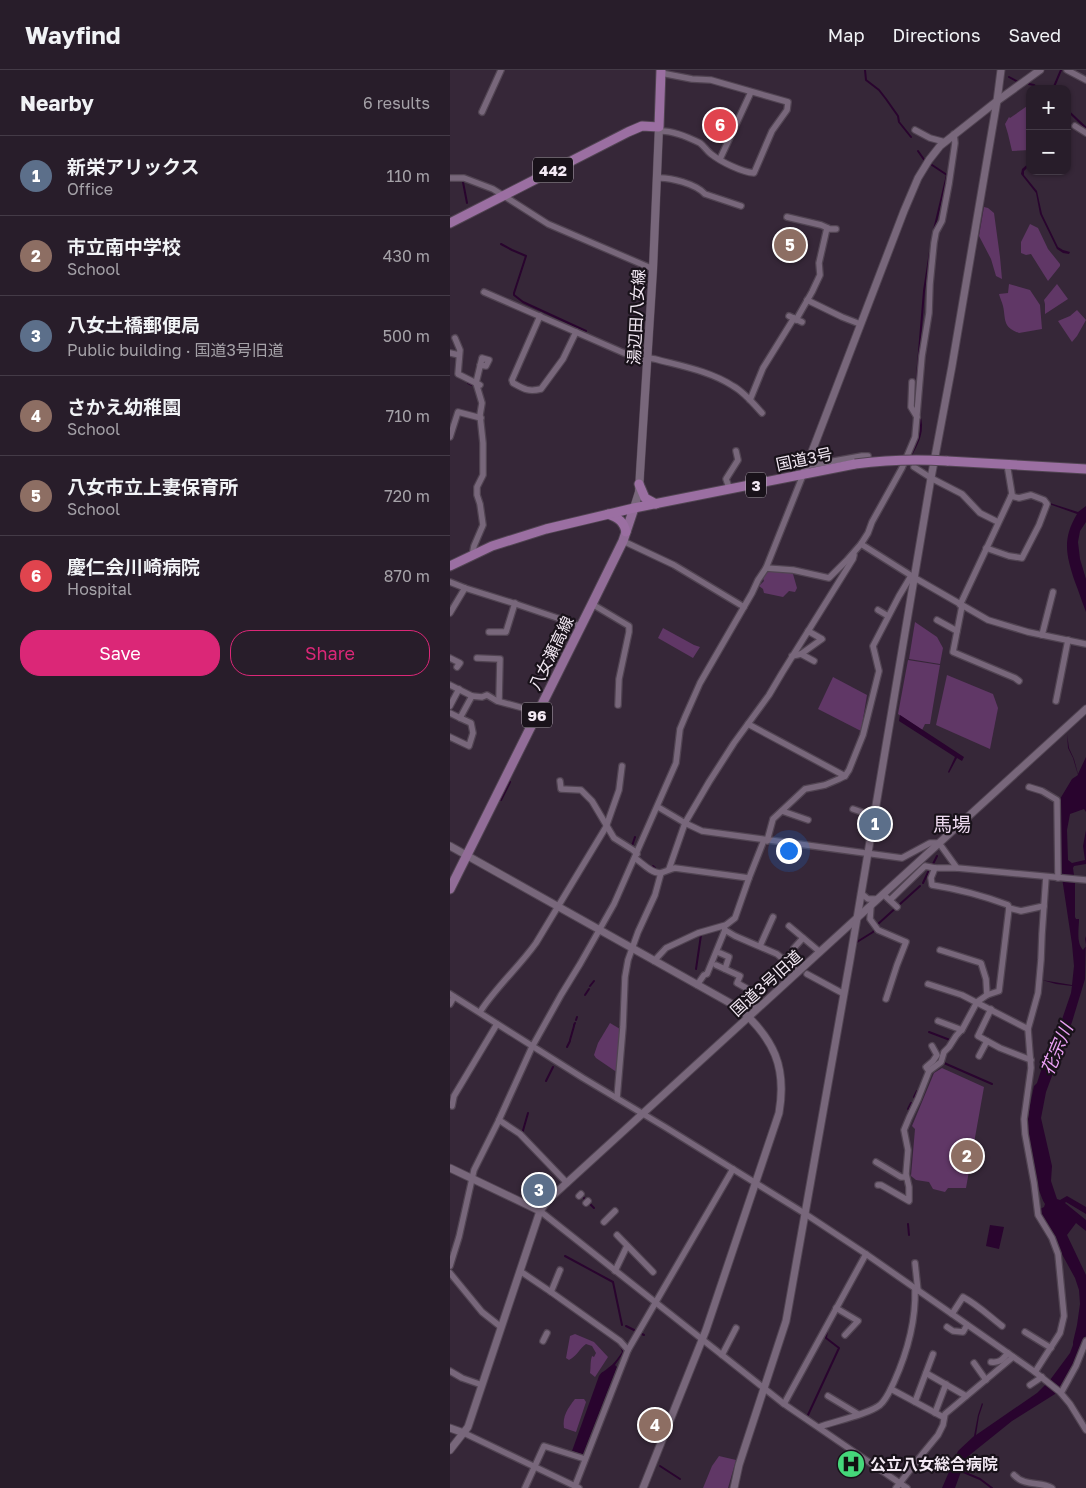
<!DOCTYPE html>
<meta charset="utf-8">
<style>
:root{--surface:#281d2a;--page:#342a36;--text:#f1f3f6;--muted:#a5a2a8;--line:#443b47;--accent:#db2777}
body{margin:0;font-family:"Golos Text","Noto Sans JP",sans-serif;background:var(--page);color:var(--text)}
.controls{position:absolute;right:15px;top:15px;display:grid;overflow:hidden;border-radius:10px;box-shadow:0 1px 4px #0004}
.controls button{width:45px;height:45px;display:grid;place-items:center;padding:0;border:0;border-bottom:1px solid var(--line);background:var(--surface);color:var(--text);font:25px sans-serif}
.you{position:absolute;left:338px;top:780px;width:18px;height:18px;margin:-12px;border:4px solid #fff;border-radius:50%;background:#1a73e8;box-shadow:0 0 0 8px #1a73e833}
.badge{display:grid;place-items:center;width:32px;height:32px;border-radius:50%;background:var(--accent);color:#fff;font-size:16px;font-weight:700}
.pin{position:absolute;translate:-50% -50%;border:2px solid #fff;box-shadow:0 1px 5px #0006}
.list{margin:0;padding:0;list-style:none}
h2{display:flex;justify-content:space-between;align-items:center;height:65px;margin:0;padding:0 20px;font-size:21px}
h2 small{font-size:16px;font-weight:400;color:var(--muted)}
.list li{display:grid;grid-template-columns:32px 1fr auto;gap:15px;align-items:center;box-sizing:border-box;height:80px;padding:0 20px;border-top:1px solid var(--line)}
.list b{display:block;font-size:19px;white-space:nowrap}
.list p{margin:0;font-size:16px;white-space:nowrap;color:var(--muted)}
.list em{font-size:16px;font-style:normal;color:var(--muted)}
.actions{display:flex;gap:10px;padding:15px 20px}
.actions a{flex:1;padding:11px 0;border:1px solid var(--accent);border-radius:20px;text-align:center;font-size:18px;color:var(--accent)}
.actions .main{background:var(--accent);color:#fff}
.map{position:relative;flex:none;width:636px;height:1418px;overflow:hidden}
header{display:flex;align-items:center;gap:30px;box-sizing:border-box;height:70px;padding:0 25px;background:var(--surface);border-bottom:1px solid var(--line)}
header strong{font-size:24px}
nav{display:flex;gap:28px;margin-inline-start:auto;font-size:18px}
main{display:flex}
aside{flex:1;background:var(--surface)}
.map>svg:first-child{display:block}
</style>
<header>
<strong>Wayfind</strong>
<nav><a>Map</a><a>Directions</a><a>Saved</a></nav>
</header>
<main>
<aside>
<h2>Nearby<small>6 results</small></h2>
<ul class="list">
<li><span class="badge" style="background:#5c6f8a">1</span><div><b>新栄アリックス</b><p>Office</p></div><em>110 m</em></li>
<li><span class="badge" style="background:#8d6e63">2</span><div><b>市立南中学校</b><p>School</p></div><em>430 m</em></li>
<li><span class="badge" style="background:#5c6f8a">3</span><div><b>八女土橋郵便局</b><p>Public building · 国道3号旧道</p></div><em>500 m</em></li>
<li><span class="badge" style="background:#8d6e63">4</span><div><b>さかえ幼稚園</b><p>School</p></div><em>710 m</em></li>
<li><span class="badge" style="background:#8d6e63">5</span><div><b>八女市立上妻保育所</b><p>School</p></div><em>720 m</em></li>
<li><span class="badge" style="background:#e0444e">6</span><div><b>慶仁会川崎病院</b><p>Hospital</p></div><em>870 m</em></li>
</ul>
<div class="actions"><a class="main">Save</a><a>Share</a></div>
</aside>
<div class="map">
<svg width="636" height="1418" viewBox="0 0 636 1418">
<rect width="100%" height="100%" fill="#362738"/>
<g fill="#603766">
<path d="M580 34V80L562 81 558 64 555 54 559 47 560 48Z"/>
<path d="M534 137 538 138 544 143 550 187 552 209 546 206 541 189 529 166Z"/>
<path d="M580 154 588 158 598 179 610 194V196L598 211 581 184 576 185 571 183V172Z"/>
<path d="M559 214 580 220 590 235 592 259 569 263C552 257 556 249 553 236 552 232 550 228 549 224L558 223Z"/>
<path d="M607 214 618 229 595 244V234L594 230Z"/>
<path d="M627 240 636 250 627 266 622 272 608 251 620 246Z"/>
<path d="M323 500 338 501 343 504 347 518 345 522 339 521 333 527 314 523 313 519 309 516 314 511 312 506 316 502Z"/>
<path d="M465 552 487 567 493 578 490 594 459 589Z"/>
<path d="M213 558 244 575 250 577 243 588 208 568Z"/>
<path d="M458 590 490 595 480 654H475L472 660 448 644Z"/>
<path d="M497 605 543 624 548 638 540 679 486 655Z"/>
<path d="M383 607 417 625 411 661 368 639Z"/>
<path d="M160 953 170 959 168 1003 146 988 144 985 148 973Z"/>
<path d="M492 998 534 1017 516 1118H498L495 1122 483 1119 479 1112 466 1110 461 1106 465 1059 462 1056 484 1003Z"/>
<path d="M125 1264 144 1272 158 1287 145 1307 140 1303C141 1297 140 1292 142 1286L144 1287 146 1283 142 1276 136 1274C130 1278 126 1287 119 1290L116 1288 120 1266Z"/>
<path d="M125 1329H134L136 1332 126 1362 114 1358C112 1346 118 1338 125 1329Z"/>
<path d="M269 1386 286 1390 278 1418H253L262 1396Z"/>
</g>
<g fill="#29042e">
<path d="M580 92V95L574 101V105L587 121 592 144 608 177 613 180 620 182 619 184 613 183 607 179 590 144 586 123 571 104 572 99Z"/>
<path d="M600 433 628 442 636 436V452L630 461 628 472 630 489 636 509V542C632 532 629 522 625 512 616 485 612 469 627 444L599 434Z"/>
<path d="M450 645 514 687 512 691 507 688 499 703 498 702 505 687 449 651Z"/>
<path d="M617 664 619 678 624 689 628 704 636 687V742L634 739 620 744 617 760 618 790 622 793 635 790 633 776 636 760V794L624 796 623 798 625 812V847L626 849H629C629 859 626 872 633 880L636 876 635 869 636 866 635 909 622 952 596 1022 591 1048 602 1096 601 1111 607 1129 610 1130 617 1126 636 1137V1144L616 1132 615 1133 636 1150V1161L626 1153 617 1165 636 1205V1266L629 1285 612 1317 605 1324 562 1351 516 1388 505 1418H492L508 1381 524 1366 528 1345 532 1333 533 1334 529 1346 526 1365 587 1323 600 1310 620 1283 623 1275V1272L627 1255 630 1234 629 1220 625 1208 590 1144V1139L594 1137 595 1134C587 1121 577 1074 577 1058 578 1044 581 1030 584 1016L587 1013 597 982 606 967 621 923 622 916 606 914 592 910 622 915 624 896 622 874 611 801 609 756 610 729 622 709 628 705 623 688 618 678Z"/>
<path d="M540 1155 554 1157 549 1179 536 1176Z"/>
<path d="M111 1233 164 1269 170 1275 174 1282 165 1295 167 1297 133 1384H132L122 1381 149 1306C152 1301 154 1302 158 1298 164 1294 168 1288 172 1282L170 1276 164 1271Z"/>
</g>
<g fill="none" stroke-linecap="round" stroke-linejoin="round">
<g stroke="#29042e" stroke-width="2">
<path d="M415 0 416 10 429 20 436 29 448 46 449 52 461 67"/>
<path d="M559 7 568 12"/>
<path d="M579 14 584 15 588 19"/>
<path d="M603 19 611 0"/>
<path d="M617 40 636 58"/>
<path d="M468 81 475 91"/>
<path d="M479 93 497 105 484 160"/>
<path d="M13 112 17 133"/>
<path d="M51 174 62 180 76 186 64 223V225L73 232 136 261"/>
<path d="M18 313 22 315"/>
<path d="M465 331 474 221 480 182"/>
<path d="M460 387C467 374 475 360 469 345"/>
<path d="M51 730 60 712"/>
<path d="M492 763 493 761"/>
<path d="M182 776 185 767"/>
<path d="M483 794 487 786"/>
<path d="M203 796 205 798"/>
<path d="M473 813 480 798"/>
<path d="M407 872 423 862 428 854 470 816"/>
<path d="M246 899 251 865 253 864"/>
<path d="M140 916 144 911"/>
<path d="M135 925 139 919"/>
<path d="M126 950 127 947"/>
<path d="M124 955 125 953"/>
<path d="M479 962 500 970"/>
<path d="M120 970 124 956"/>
<path d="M117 977 120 971"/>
<path d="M494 993 542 1014"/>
<path d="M96 1011 103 997"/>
<path d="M464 1027 467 1021"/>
<path d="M458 1039 461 1033"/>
<path d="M72 1064 78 1043"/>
<path d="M134 1128 135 1130"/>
<path d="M140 1134 144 1138"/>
<path d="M458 1154 459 1165"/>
<path d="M115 1186 163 1212 172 1255"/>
<path d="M96 1222 107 1230"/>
<path d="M176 1256 194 1265"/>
<path d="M358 1345 389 1278 376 1268 377 1260"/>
<path d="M210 1396 230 1409"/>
<path d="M511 1401 530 1409 542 1418"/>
</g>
<defs>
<g id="minor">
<path d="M617 0 636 10"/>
<path d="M32 42 51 0"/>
<path d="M625 56 636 63"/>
<path d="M465 60 480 68 495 72"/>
<path d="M209 61C222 60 238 67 250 73 254 76 257 81 261 84 271 92 292 102 304 103L322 61 337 40 338 32 261 10 242 9 211 3"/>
<path d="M270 89 301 22"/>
<path d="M0 108H14L43 119 98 154 203 199"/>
<path d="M207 108C220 107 246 114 255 124L291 136"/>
<path d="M337 147 371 155 380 159H386"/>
<path d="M34 222 181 286 197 292"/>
<path d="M357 230 392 247 410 254"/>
<path d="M90 246 62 310 63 313C74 319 78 322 91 319L113 289 126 262"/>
<path d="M339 246 352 252"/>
<path d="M346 250 362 222 370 205 369 193 377 158"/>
<path d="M5 268 10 280 8 304 30 315"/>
<path d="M0 283 9 285"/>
<path d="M198 288 205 289C231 296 260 301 283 316 294 322 303 333 312 343"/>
<path d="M462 312 461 337 467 347"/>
<path d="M300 330 313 298 344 248"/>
<path d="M0 367 8 342 31 348"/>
<path d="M356 396 412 386H418"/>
<path d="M464 397 481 408 512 424 530 443 548 452"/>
<path d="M280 420 276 409 288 390 286 381"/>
<path d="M173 471 224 495 294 537"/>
<path d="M411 474 465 508 538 550 578 562 636 574"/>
<path d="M536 478 559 486 572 488 589 455 597 434 594 430 581 425 569 428 561 426"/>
<path d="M22 486 24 476 33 455 30 434 27 425V417L33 405V373L30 345 32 333 26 313 32 288 39 290 36 296 30 295"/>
<path d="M316 498 343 500 379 508 397 490 411 474 418 463 422 452 452 398 465 367 472 286 479 243 480 214 484 173 486 162 492 151 499 114 505 73 504 64"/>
<path d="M0 512 15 518 66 534 131 556"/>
<path d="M142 534 179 556V562L169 609 168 635"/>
<path d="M510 535 562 424 557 394"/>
<path d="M512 536 503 582 565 608 569 611"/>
<path d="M428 540 438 546"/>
<path d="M0 543 15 518"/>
<path d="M487 550 507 561"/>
<path d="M39 562H56L65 533"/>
<path d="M592 565 603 522"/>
<path d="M351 584 364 591"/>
<path d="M342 586 351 584 372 569 358 561"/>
<path d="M0 588 10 593 7 597"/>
<path d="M27 588 50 589 49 631"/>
<path d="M0 615 22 626"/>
<path d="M606 631 618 570"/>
<path d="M0 636 9 619"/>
<path d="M0 643 10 648 22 626 32 627 37 625 47 631 88 642"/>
<path d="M298 654 395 706"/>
<path d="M0 667 19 676 23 663 21 653 10 648"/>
<path d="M110 711 111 719 131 720 142 731 164 768 183 780 187 784"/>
<path d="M579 717 592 721 607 730 608 808"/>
<path d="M208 737 235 753 252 761 452 788 480 773H489L507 798 636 810"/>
<path d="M403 739 423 746"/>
<path d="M332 741 358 750"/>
<path d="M317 771 323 749 355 719 375 715 389 709 395 706 399 700 413 665 429 601 423 576 449 526 461 506"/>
<path d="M185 788C192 793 201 803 210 803 215 802 220 799 225 798L299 808"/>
<path d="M507 798H485L481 808 482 815C508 819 534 826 558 835L559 838 571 841 594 836"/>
<path d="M219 799 235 753 259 712 284 673 319 625 332 603 403 489 404 485"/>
<path d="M411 823 418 829H427"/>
<path d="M433 824 447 837"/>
<path d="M440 830 475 796 485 798"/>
<path d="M421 835 420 849 428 860 456 872 447 895 436 929"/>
<path d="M339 856 370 882"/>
<path d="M275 860 285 866 327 884 348 902"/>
<path d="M310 876 323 847"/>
<path d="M344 878 353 868"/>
<path d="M490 880 531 893 536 909 537 925"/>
<path d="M270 883 279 887 275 899"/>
<path d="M204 891 216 878 248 863 276 855 285 848 299 808 314 770"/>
<path d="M266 895 290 906 287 913 307 924 308 926 303 936 305 941"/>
<path d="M357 904 394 924"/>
<path d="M478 914 512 925 578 959"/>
<path d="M247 915 254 905 257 904 275 860 274 857"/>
<path d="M0 924 133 1008 215 1057 354 1143 416 1184 585 1302 610 1322 620 1334 636 1360"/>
<path d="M0 934 4 927"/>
<path d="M541 939 528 966 550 978 581 990"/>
<path d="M30 942C46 917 69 897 86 873L156 757 169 720 172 696"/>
<path d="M488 951 512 960"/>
<path d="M529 986 537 971"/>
<path d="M479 1001 476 997 483 991 487 985 482 976"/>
<path d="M167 1028 173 957 175 907 178 890 188 862 205 825 211 803"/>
<path d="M2 1036 4 1026 47 954"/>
<path d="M49 1050 70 1064 117 1113"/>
<path d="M426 1092 451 1107H456"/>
<path d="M428 1115H431L459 1131V1117L456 1104 458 1080 454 1060 459 1048 468 1029 479 1001 491 992 494 982 499 977 506 966 513 958 527 932 537 925 549 921 559 838"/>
<path d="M129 1126 131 1124"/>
<path d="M136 1133 138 1131"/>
<path d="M90 1141 334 1334 457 1418"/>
<path d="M154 1152 165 1141"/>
<path d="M167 1165 203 1202"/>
<path d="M465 1193 468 1221"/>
<path d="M0 1196 9 1167 24 1100 48 1052 82 977 111 925 130 894 164 834 226 693 230 659 235 647 250 613 302 523 308 510 316 498 353 405"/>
<path d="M70 1201 101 1222 170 1271 178 1280"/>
<path d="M165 1201 177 1176"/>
<path d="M0 1203 32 1242 51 1257"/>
<path d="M101 1222 110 1200"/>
<path d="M386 1238 408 1251 395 1265"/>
<path d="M502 1244 513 1227C528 1235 539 1246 552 1256"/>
<path d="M497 1257 503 1261 513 1262 517 1255"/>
<path d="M575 1262 601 1278"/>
<path d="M93 1271 97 1263"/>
<path d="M272 1285 286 1258"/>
<path d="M541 1292C550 1293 552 1290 558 1283"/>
<path d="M524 1293 536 1310"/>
<path d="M0 1301 12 1308 32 1315"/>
<path d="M585 1302 610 1263 614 1246 608 1184 602 1168 588 1145 584 1113 575 1064 574 1049 581 998 578 959 588 923 591 890 592 864 596 807"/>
<path d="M476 1303 516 1326"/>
<path d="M580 1315 592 1307"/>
<path d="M441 1319 493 1347"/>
<path d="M611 1323 626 1296 636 1271"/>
<path d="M378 1326 408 1344"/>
<path d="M465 1332 483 1284"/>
<path d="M334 1334 416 1184"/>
<path d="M485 1343 496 1314"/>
<path d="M369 1357C385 1351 417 1345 430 1335 437 1329 440 1320 444 1312 457 1283 466 1251 465 1219"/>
<path d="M14 1363 129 1418"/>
<path d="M564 1405C575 1417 591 1411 602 1418"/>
<path d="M125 1416 178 1280 283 1099"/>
<path d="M75 1418 94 1376 135 1389"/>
<path d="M446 1418 474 1382 488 1365 493 1355 495 1344 563 1287"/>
</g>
<g id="tertiary">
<path d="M353 405 454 141 468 108 479 90 490 76 547 31 590 0"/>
<path d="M0 776 289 938C324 969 337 997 329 1043L256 1260 193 1418"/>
<path d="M0 1098 90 1141"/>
<path d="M0 1358 14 1363"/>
<path d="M0 1380 18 1357 90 1141 98 1130 636 639"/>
<path d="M284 1418 289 1395 336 1251 400 890 481 408 502 296 547 31 551 0"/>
</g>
<path id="secondary" d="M184 438 189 422 190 403 203 199 209 57"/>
<path id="primary" d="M0 819 142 534 173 471 184 438"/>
<g id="trunk">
<path d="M0 153 178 62 192 56 209 57 211 0"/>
<path d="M497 391 636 399"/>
<path d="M189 414 195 428 206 434"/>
<path d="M158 444C169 448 174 452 176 462"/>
<path d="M0 496 42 476 96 459 184 438 405 394"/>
</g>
</defs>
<use href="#minor" stroke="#514452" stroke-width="8"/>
<use href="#tertiary" stroke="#514452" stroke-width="9"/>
<use href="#secondary" stroke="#514452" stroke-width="9"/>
<use href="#primary" stroke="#514452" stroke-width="11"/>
<use href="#trunk" stroke="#514452" stroke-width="11"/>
<use href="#minor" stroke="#78677b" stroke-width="5.5"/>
<use href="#tertiary" stroke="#78677b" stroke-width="7"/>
<use href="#secondary" stroke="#78677b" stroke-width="8"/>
<use href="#primary" stroke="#926d98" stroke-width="9"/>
<use href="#trunk" stroke="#9b6fa2" stroke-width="9"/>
<defs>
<path id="trunk-bridge" d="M405 394C436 390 466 389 497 391"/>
</defs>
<use href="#trunk-bridge" stroke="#514452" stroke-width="11" stroke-linecap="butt"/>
<use href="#trunk-bridge" stroke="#9b6fa2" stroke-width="9"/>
</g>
<defs>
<symbol id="hospital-disc" viewBox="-11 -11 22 22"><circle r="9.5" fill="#45d77a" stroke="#19121a"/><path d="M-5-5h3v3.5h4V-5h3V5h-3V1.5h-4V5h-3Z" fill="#111"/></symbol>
</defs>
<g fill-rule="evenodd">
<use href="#hospital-disc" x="385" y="1378" width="32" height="32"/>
</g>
<g text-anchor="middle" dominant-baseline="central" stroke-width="4.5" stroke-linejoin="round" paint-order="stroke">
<g fill="#19121a" stroke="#b2a9b3" stroke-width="1">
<rect x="83" y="87.5" width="40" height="25" rx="4"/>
<rect x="296" y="402.5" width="20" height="25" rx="4"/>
<rect x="72" y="632.5" width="30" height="25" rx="4"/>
</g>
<g font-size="15" font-weight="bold" fill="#f4eaf5">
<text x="103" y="100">442</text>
<text x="306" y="415">3</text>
<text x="87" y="645">96</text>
</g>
<g font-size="16" fill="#f4eaf5" stroke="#19121a">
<text transform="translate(186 247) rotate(-87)">湯辺田八女線</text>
<text transform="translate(354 389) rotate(-12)">国道3号</text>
<text transform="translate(101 583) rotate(-64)">八女瀬高線</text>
<text transform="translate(316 913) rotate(-42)">国道3号旧道</text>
</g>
<g font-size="16" font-weight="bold" fill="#f4eaf5" stroke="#19121a" text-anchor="start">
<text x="420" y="1394">公立八女総合病院</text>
</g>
<g font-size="18" font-style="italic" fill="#eaa0f4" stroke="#19121a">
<text transform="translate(606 979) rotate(-67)">花宗川</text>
</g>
<g font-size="19" fill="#eedaf0" stroke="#19121a">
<text x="502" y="753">馬場</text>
</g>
</g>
</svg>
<div class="controls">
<button>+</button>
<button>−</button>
</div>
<div class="you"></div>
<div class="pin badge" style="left:425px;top:754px;background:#5c6f8a">1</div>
<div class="pin badge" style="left:517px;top:1086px;background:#8d6e63">2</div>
<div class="pin badge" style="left:89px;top:1120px;background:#5c6f8a">3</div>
<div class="pin badge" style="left:205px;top:1355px;background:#8d6e63">4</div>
<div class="pin badge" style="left:340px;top:175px;background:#8d6e63">5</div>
<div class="pin badge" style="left:270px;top:55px;background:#e0444e">6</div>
</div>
</main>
